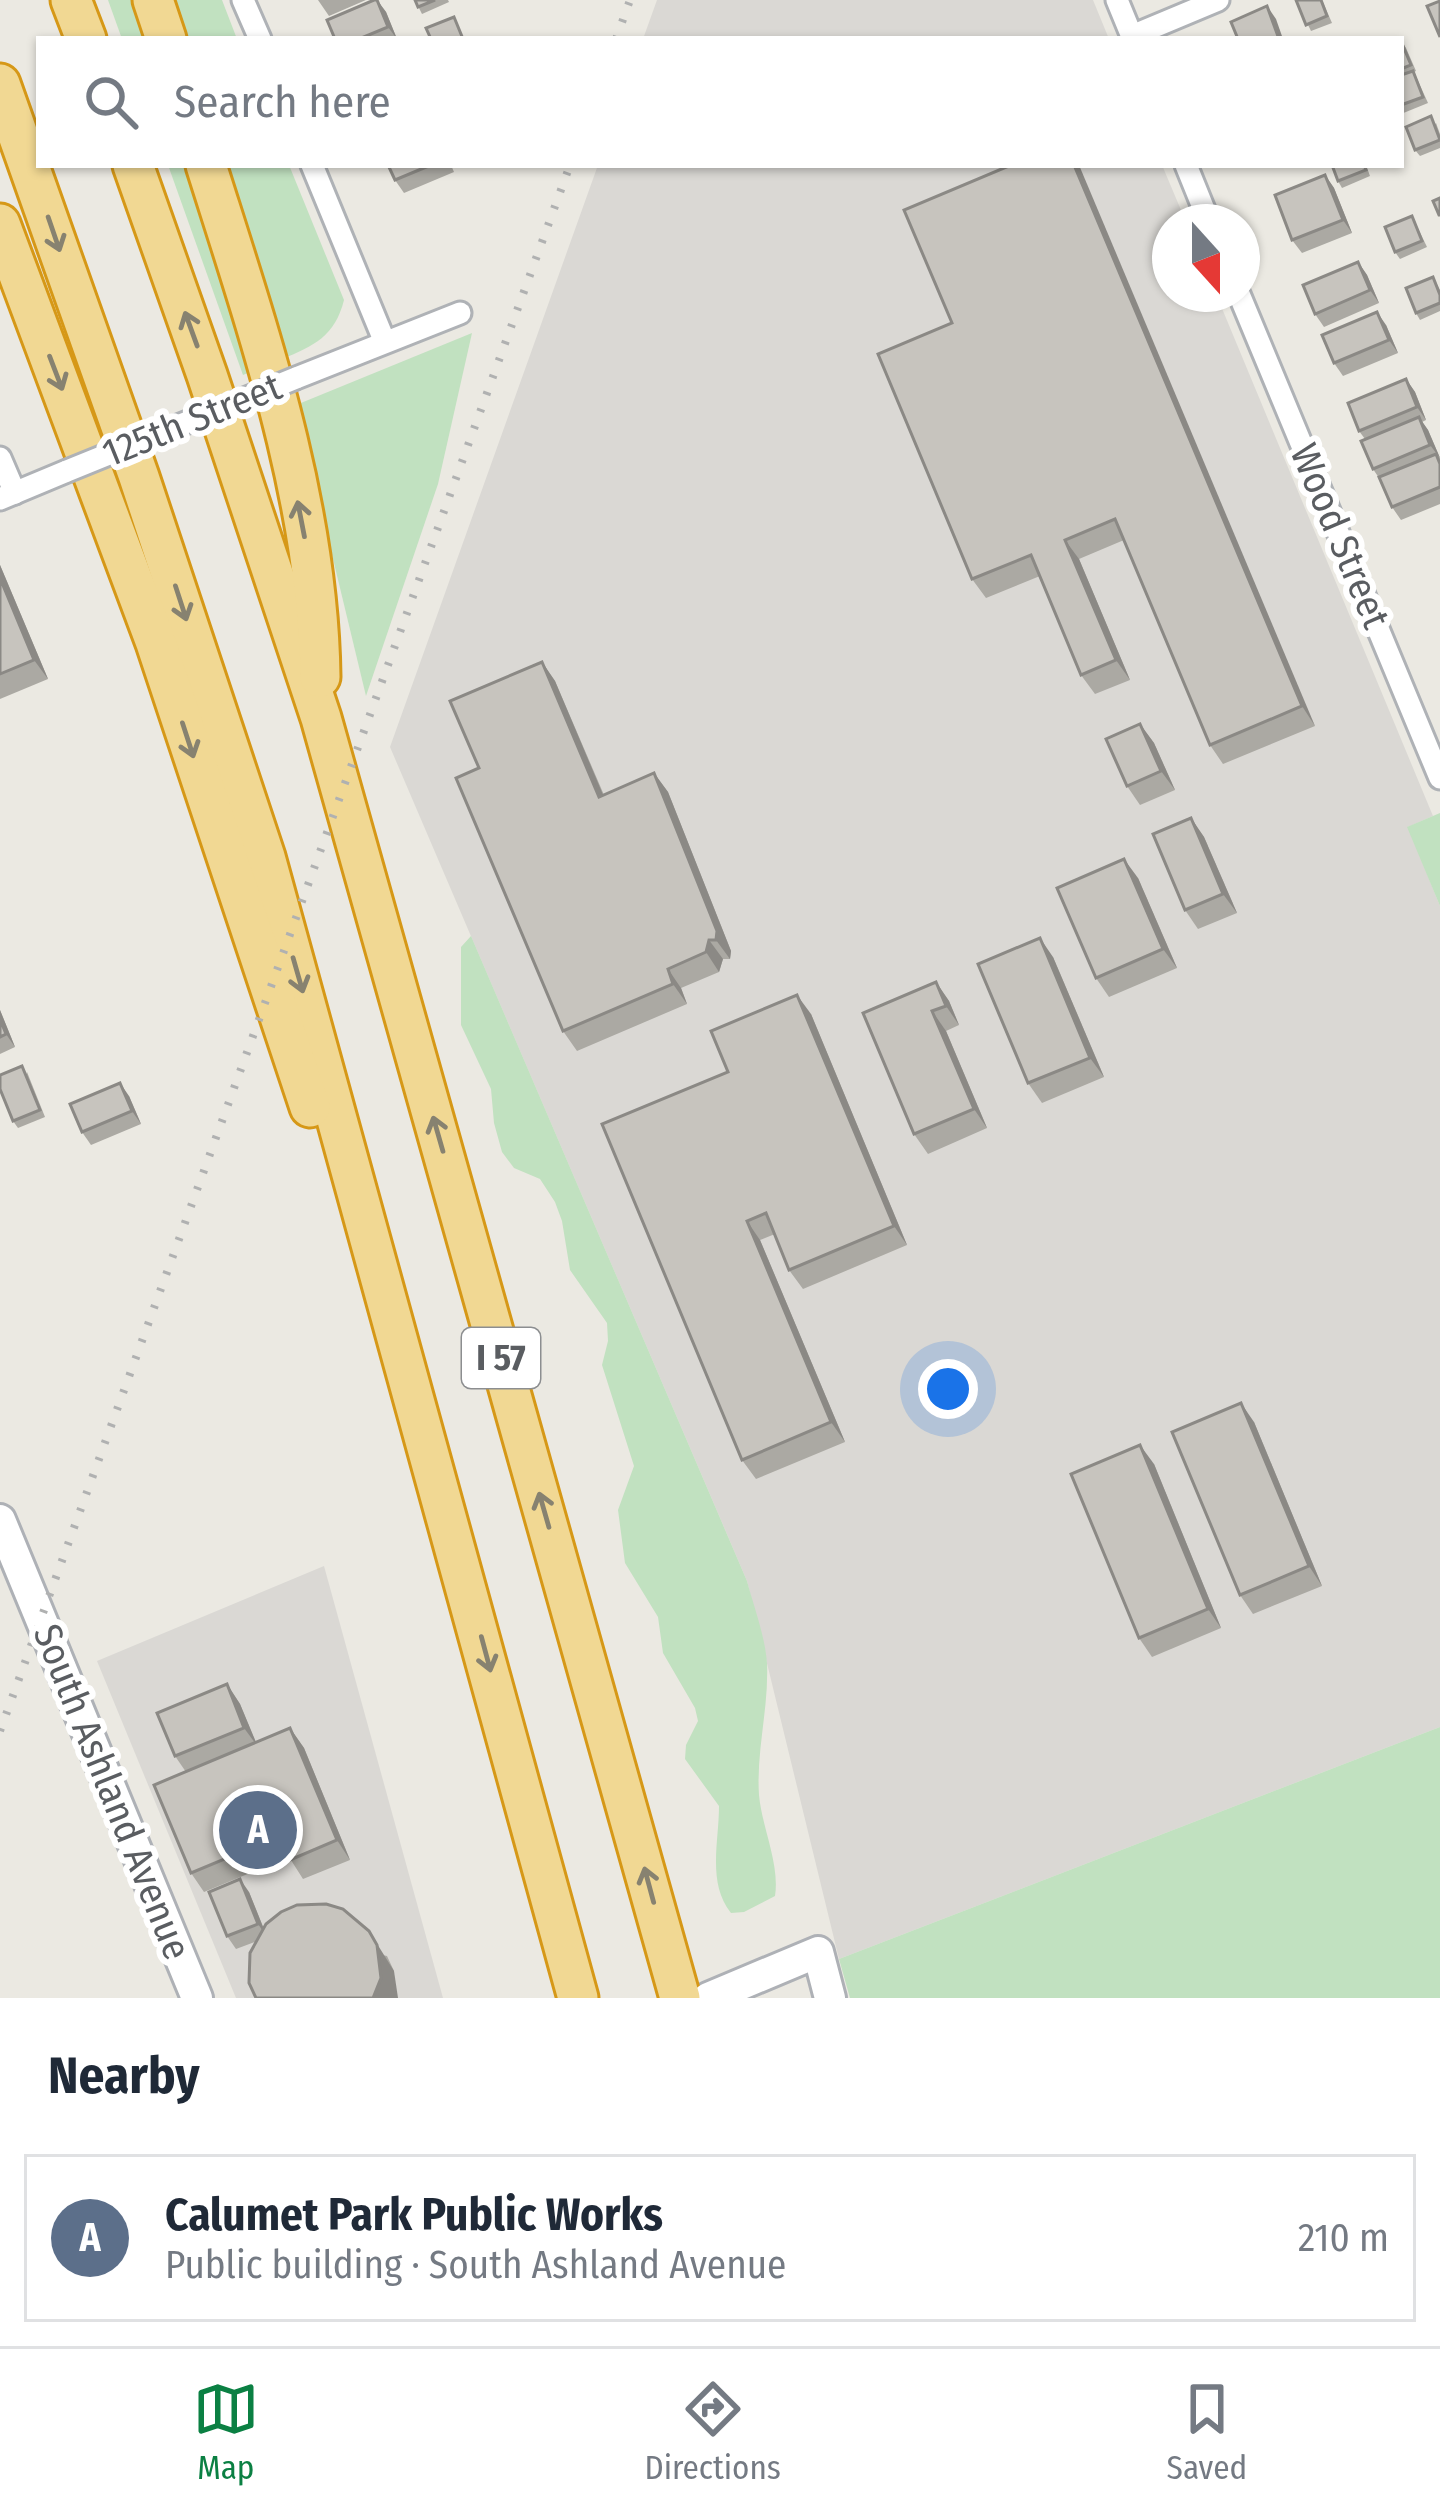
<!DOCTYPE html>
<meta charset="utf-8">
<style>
:root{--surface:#fff;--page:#f2f2f3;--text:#1f2937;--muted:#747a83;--line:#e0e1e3;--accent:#0b8043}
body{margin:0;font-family:"Fira Sans Condensed",sans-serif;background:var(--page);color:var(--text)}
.compass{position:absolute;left:1152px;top:204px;width:108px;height:108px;border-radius:50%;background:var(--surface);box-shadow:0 3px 9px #0004;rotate:159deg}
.you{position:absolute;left:948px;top:1389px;width:42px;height:42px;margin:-30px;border:9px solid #fff;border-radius:50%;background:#1a73e8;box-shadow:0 0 0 18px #1a73e833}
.badge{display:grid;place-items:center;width:78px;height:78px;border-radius:50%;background:var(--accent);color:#fff;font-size:39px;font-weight:700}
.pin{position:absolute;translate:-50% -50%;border:6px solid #fff;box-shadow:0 3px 12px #0006}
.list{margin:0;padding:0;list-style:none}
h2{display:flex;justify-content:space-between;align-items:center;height:156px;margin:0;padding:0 48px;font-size:51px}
h2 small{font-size:39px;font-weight:400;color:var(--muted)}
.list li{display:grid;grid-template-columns:78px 1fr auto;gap:36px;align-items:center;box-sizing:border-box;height:168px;margin:0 24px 24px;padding:0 24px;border:3px solid var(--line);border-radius:0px}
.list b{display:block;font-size:45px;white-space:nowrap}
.list p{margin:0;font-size:39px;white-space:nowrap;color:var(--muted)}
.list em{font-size:39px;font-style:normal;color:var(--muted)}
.icon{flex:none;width:66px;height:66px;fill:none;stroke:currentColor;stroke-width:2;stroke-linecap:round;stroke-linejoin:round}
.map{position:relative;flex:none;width:1440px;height:1998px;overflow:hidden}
.search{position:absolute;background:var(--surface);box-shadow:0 3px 9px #0004;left:36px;right:36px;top:36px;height:132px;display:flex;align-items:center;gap:30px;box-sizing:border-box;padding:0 42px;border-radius:0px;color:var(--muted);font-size:45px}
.sheet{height:348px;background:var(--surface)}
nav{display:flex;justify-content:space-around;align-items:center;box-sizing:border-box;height:168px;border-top:3px solid var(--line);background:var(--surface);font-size:33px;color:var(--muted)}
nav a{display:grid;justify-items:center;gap:6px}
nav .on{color:var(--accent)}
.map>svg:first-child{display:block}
</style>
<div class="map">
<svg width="1440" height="1998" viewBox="0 0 1440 1998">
<rect width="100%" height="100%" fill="#ebe9e2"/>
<g fill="#dad8d4">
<path d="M657 0H1093L1109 39H643Z"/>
<path d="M598 165H1162L1186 222H1170V294H1216L1433 816 1408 827 1440 906V1727L839 1959 747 1581 390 747Z"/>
<path d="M324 1566 443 1998H236L97 1661Z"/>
</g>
<g fill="#c1e1c0">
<path d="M108 0H144L157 39H122Z"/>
<path d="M174 0H222L237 39H187Z"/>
<path d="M168 165H199L257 369 243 375Z"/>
<path d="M228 165H289L344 300C335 336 314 346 282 359Z"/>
<path d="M472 333 438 484 366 696 296 405Z"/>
<path d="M1440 813V906L1407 827Z"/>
<path d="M471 936 747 1581C754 1607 765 1636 767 1663 769 1708 756 1751 759 1795 762 1828 780 1864 775 1896L744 1912 731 1913C707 1883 719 1842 719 1806L685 1759 686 1745 698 1721 695 1708 663 1653 658 1617 625 1563 618 1510 634 1466 602 1365 608 1341 607 1323 570 1270 562 1221 555 1202 540 1179 514 1168 502 1152 494 1123 491 1089 461 1025V947Z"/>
<path d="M1440 1727V1998H850L839 1959Z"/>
</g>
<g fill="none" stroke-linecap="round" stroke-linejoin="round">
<defs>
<g id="street">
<path d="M243 0 260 39"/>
<path d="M1117 0 1133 39"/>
<path d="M1132 36 1218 0"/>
<path d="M312 165 384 340"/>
<path d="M1186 165 1209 222"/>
<path d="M1239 294 1440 778"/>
<path d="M296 378 460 313"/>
<path d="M0 458 15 493"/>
<path d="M0 499 67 471"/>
</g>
<g id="secondary">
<path d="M0 1520 197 1998"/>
<path d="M708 1998 818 1952 830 1998"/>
</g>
<g id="highway">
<path d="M71 0 86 39"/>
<path d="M153 0 166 39"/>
<path d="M0 84 139 477 265 857 578 1998"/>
<path d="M133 165 207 375 321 718 680 1998"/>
<path d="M206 165C258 330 318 503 320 677"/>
<path d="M0 224 156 643 310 1107"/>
</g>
</defs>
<use href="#street" stroke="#afb2b6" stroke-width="27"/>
<use href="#secondary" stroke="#aeb1b6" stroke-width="36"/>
<use href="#highway" stroke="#d69817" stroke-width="45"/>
<use href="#street" stroke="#fff" stroke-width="21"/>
<use href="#secondary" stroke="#fff" stroke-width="30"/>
<use href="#highway" stroke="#f1d893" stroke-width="39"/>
<g stroke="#b0b1b1" stroke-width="8" stroke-dasharray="3 15" stroke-linecap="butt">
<path d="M616 39 630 0"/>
<path d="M0 1731 570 165"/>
</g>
<defs>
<path id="street-bridge" d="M67 471 296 378"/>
</defs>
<use href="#street-bridge" stroke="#afb2b6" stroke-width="27" stroke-linecap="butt"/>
<use href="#street-bridge" stroke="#fff" stroke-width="21"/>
</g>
<g fill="#aba9a3">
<path d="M318 0H366L329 16Z"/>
<path d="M377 0 386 12 397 39H335Z"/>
<path d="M415 0H448L449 2 422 14Z"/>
<path d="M1296 0H1322L1332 23 1311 31Z"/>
<path d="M1401 41 1406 48 1416 71 1414 72 1428 103 1401 114Z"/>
<path d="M1436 123 1440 134V148L1420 156 1415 150Z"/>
<path d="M388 165H451L454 172 404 193 395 180Z"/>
<path d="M1011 165 1315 726 1223 764 1210 745 1124 540 1079 559 1130 680 1095 694 1081 675 1040 576 986 598 972 579 952 323Z"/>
<path d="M1366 165 1370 176 1342 188 1338 181Z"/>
<path d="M1325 175 1334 188 1352 233 1302 253 1292 240Z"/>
<path d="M1412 216 1427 247 1400 259 1395 252Z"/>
<path d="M1358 262 1367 275 1379 303 1324 327 1315 314Z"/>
<path d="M1433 277 1440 290V311L1420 320 1416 313Z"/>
<path d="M1386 325 1398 353 1343 376 1334 363Z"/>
<path d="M1406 379 1415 392 1426 420 1422 422 1428 430 1440 458V504L1401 520 1392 507 1381 481 1373 469 1365 439 1359 431Z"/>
<path d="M0 565 48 679 0 699Z"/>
<path d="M542 662 555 681 604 795 654 773 668 792 731 951 730 959H723L719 972 681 988 687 1004 577 1051 563 1031 479 768Z"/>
<path d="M1140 724 1154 743 1175 790 1140 805 1127 786Z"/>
<path d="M1191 818 1204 837 1237 913 1198 929 1185 910Z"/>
<path d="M1138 878 1177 968 1109 997 1096 978Z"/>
<path d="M1053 957 1104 1077 1042 1103 1028 1083Z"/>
<path d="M936 982 949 1001 959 1025 946 1031 987 1128 928 1154 914 1134Z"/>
<path d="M0 1010 15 1047 0 1054Z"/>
<path d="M811 1014 907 1245 803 1289 789 1270 775 1234 760 1240 845 1442 756 1479 742 1460 728 1072Z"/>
<path d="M27 1072 45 1117 18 1128 13 1121Z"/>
<path d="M129 1096 141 1124 91 1145 82 1132Z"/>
<path d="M1254 1422 1322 1586 1253 1614 1240 1595Z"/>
<path d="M1154 1464 1221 1628 1152 1657 1139 1638Z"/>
<path d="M227 1684 240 1704 256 1743 290 1728 304 1748 350 1860 303 1879 289 1857 204 1892 191 1873 186 1772 175 1756Z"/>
<path d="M249 1892 264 1929 387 1956 394 1971 257 1941 236 1949 227 1936Z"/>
</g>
<g fill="#8b8985">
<path d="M377 0 386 12 397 39 388 27Z"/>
<path d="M1267 6 1276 19 1283 39H1279Z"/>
<path d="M1074 165H1079L1315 726 1302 706Z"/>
<path d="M1325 175 1334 188 1352 233 1343 220Z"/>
<path d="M1358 262 1367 275 1379 303 1370 290Z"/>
<path d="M1377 312 1386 325 1398 353 1389 340Z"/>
<path d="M1406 379 1415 392 1426 420 1417 407Z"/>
<path d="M1419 417 1428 430 1440 458 1430 445Z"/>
<path d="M1065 540 1079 559 1130 680 1116 660Z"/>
<path d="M0 565 48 679 34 660 0 578Z"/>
<path d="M542 662 555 681 612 816 599 797Z"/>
<path d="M1140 724 1154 743 1175 790 1161 771Z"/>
<path d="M654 773 668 792 731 951 730 959 716 940Z"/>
<path d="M1191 818 1204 837 1237 913 1223 894Z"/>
<path d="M1124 859 1138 878 1177 968 1163 949Z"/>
<path d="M1040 938 1053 957 1104 1077 1090 1058Z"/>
<path d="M709 940 723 959 719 972 706 952Z"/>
<path d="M668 969 681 988 687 1004 673 984Z"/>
<path d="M936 982 949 1001 959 1025 946 1006Z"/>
<path d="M797 995 811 1014 907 1245 894 1226Z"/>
<path d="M0 1010 15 1047 6 1034 0 1019Z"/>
<path d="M932 1011 946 1031 987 1128 974 1109Z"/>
<path d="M120 1083 129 1096 141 1124 132 1111Z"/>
<path d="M747 1221 760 1240 845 1442 831 1422Z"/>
<path d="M1241 1403 1254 1422 1322 1586 1309 1566Z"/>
<path d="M1140 1445 1154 1464 1221 1628 1208 1609Z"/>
<path d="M227 1684 240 1704 258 1747 244 1728Z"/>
<path d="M290 1728 304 1748 350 1860 337 1840Z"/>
<path d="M240 1879 249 1892 267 1937 258 1924Z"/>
<path d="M369 1931 394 1971 398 1998H373Z"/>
</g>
<g fill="#c7c4be" stroke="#8b8985" stroke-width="3">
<path d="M374 0H377L388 27 359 39H335L327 20Z"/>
<path d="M415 0H435L418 7Z"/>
<path d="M1296 0H1321L1327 16 1306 25Z"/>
<path d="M1440 1V37L1427 6Z"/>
<path d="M1267 6 1279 39H1238L1231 22Z"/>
<path d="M454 17 463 39H431L426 28Z"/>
<path d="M1401 41 1411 65 1401 69Z"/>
<path d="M1413 71 1423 97 1401 105V75Z"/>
<path d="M1431 116 1440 140 1415 150 1406 127Z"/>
<path d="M388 165H431L395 180Z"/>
<path d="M1011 165H1074L1302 706 1210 745 1115 519 1065 540 1116 660 1081 675 1031 555 972 579 878 354 952 323 904 210Z"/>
<path d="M1332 165H1364L1366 170 1338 181Z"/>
<path d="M1325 175 1343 220 1292 240 1275 195Z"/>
<path d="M1440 198V215H1439L1433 201Z"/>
<path d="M1412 216 1422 241 1395 252 1385 227Z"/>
<path d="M1358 262 1370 290 1315 314 1303 285Z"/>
<path d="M1433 277 1440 295V303L1416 313 1406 288Z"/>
<path d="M1377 312 1389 340 1334 363 1322 335Z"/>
<path d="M1406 379 1417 407 1359 431 1348 403Z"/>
<path d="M1419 417 1430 445 1373 469 1361 441Z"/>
<path d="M1436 454 1440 464V487L1392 507 1379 477Z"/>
<path d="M0 578 34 660 0 674Z"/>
<path d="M542 662 599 797 654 773 717 931 716 940H709L706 952 668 969 673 984 563 1031 456 778 479 768 450 701Z"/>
<path d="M1140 724 1161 771 1127 786 1106 739Z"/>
<path d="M1191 818 1223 894 1185 910 1153 834Z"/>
<path d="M1124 859 1163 949 1096 978 1057 888Z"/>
<path d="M1040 938 1090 1058 1028 1083 978 964Z"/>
<path d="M936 982 946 1006 932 1011 974 1109 914 1134 863 1013Z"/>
<path d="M797 995 894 1226 789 1270 766 1213 747 1221 831 1422 742 1460 602 1124 728 1072 711 1031Z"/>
<path d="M0 1019 6 1034 0 1037Z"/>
<path d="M22 1066 40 1110 13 1121 0 1089V1075Z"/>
<path d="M120 1083 132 1111 82 1132 70 1104Z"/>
<path d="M1241 1403 1309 1566 1240 1595 1172 1432Z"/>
<path d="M1140 1445 1208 1609 1139 1638 1071 1474Z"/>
<path d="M227 1684 244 1728 175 1756 157 1713Z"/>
<path d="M290 1728 337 1840 290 1860 280 1836 191 1873 154 1785Z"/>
<path d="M240 1879 258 1924 227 1936 209 1892Z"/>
<path d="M326 1904 343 1909 369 1931 377 1945 381 1978 373 1998H256L249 1983 250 1953 266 1924 281 1912 297 1905Z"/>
</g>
<defs><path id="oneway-shaft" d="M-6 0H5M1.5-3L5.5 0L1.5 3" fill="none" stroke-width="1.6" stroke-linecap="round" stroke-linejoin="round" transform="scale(3)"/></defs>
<g stroke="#878270">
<use href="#oneway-shaft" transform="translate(54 234) rotate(71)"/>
<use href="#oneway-shaft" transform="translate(191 329) rotate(-110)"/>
<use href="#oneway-shaft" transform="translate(56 373) rotate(69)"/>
<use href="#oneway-shaft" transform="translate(301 519) rotate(-101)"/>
<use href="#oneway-shaft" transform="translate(181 603) rotate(72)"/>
<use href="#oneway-shaft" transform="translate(188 740) rotate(72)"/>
<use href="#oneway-shaft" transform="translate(298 975) rotate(74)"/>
<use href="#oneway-shaft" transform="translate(438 1134) rotate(-106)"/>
<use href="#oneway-shaft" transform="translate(544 1510) rotate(-106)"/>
<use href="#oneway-shaft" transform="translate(486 1654) rotate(75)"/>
<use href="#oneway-shaft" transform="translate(649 1885) rotate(-105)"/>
</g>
<g text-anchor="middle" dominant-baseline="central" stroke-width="12" stroke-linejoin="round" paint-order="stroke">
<rect fill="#fff" stroke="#8c8e90" stroke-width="3" x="462" y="1328" width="78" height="60" rx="9"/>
<g font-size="36" font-weight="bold" fill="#5a5d61">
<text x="501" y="1358">I 57</text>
</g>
<g font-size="39" fill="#5a5d61" stroke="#fff">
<text transform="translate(192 420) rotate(-22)">125th Street</text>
<text transform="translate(1340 536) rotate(67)">Wood Street</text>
<text transform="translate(112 1792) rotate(68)">South Ashland Avenue</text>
</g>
</g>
</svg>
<svg class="compass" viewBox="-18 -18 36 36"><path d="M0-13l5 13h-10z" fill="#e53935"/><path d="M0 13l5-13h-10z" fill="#747a83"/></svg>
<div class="you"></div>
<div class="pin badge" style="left:258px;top:1830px;background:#5c6f8a">A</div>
<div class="search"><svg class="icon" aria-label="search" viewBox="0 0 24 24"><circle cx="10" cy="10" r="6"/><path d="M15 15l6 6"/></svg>Search here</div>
</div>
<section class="sheet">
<h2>Nearby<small></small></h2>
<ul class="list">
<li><span class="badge" style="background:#5c6f8a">A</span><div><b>Calumet Park Public Works</b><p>Public building · South Ashland Avenue</p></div><em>210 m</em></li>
</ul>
</section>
<nav>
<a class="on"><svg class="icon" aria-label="map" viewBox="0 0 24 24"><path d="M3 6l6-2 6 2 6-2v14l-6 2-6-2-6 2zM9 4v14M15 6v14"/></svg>Map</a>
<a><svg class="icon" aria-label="directions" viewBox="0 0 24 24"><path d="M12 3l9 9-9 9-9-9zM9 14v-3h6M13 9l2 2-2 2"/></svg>Directions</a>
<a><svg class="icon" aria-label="saved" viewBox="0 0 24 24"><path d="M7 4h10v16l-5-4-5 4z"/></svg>Saved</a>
</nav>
